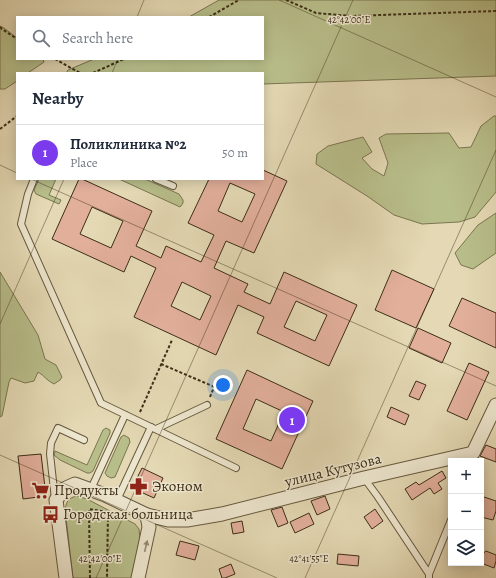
<!DOCTYPE html>
<meta charset="utf-8">
<style>
:root{--surface:#fff;--page:#f2f2f3;--text:#1f2937;--muted:#747a83;--line:#e0e1e3;--accent:#7c3aed}
body{margin:0;font-family:Alegreya,serif;background:var(--page);color:var(--text)}
.controls{position:absolute;right:12px;bottom:12px;display:grid;overflow:hidden;border-radius:0px;box-shadow:0 2px 10px #0003}
.controls button{width:36px;height:36px;display:grid;place-items:center;padding:0;border:0;border-bottom:1px solid var(--line);background:var(--surface);color:var(--text);font:20px sans-serif}
.you{position:absolute;left:223px;top:385px;width:14px;height:14px;margin:-10px;border:3px solid #fff;border-radius:50%;background:#1a73e8;box-shadow:0 0 0 6px #1a73e833}
.badge{display:grid;place-items:center;width:26px;height:26px;border-radius:50%;background:var(--accent);color:#fff;font-size:13px;font-weight:700}
.pin{position:absolute;translate:-50% -50%;border:2px solid #fff;box-shadow:0 1px 4px #0006}
.list{margin:0;padding:0;list-style:none}
h2{display:flex;justify-content:space-between;align-items:center;height:52px;margin:0;padding:0 16px;font-size:17px}
h2 small{font-size:13px;font-weight:400;color:var(--muted)}
.list li{display:grid;grid-template-columns:26px 1fr auto;gap:12px;align-items:center;box-sizing:border-box;height:56px;padding:0 16px;border-top:1px solid var(--line)}
.list b{display:block;font-size:15px;white-space:nowrap}
.list p{margin:0;font-size:13px;white-space:nowrap;color:var(--muted)}
.list em{font-size:13px;font-style:normal;color:var(--muted)}
.icon{flex:none;width:22px;height:22px;fill:none;stroke:currentColor;stroke-width:2;stroke-linecap:round;stroke-linejoin:round}
.map{position:relative;flex:none;width:496px;height:578px;overflow:hidden}
.search{position:absolute;background:var(--surface);box-shadow:0 2px 10px #0003;left:16px;top:16px;width:248px;height:44px;display:flex;align-items:center;gap:10px;box-sizing:border-box;padding:0 14px;border-radius:0px;color:var(--muted);font-size:15px}
.panel{position:absolute;background:var(--surface);box-shadow:0 2px 10px #0003;left:16px;top:72px;width:248px;height:108px;border-radius:0px}
.map>svg:first-child{display:block}
</style>
<div class="map">
<svg width="496" height="578" viewBox="0 0 496 578">
<rect width="100%" height="100%" fill="#e4d9b4"/>
<filter id="stains"><feTurbulence type="fractalNoise" baseFrequency=".005" numOctaves="4"/><feColorMatrix values="0 0 0 0 .2 0 0 0 0 .09 0 0 0 0 .02 0 0 0 .5 -.17"/></filter>
<radialGradient id="worn" r=".72"><stop offset=".6" stop-color="#630" stop-opacity="0"/><stop offset="1" stop-color="#630" stop-opacity=".3"/></radialGradient>
<g fill="#b8be8a" stroke="#7a7651">
<path d="M219 0H496V76L263 84V73H66L68 70 94 59H263V17H189Z"/>
<path d="M0 26 4 28 17 38V59H43L44 62 28 73H17V81L5 89H0Z"/>
<path d="M494 116H496V192L475 217 459 222 422 224 394 215 367 196 316 164 317 154 328 146 363 137 372 152 362 158 372 169 384 176 388 163 379 138 386 134 449 133 459 148 471 147 481 126Z"/>
<path d="M39 179H56L49 195 61 200 59 204 36 194 34 190Z"/>
<path d="M119 179H145L179 194 183 200V203L181 206 180 207Z"/>
<path d="M496 213V253L473 269 461 265 455 253 478 225Z"/>
<path d="M0 272 38 335 45 359 56 365 62 377 60 380 54 384C47 381 45 376 38 372L34 381 25 383 11 378 9 382 2 416 0 417Z"/>
<path d="M106 428 110 430V433L93 471 90 473H87L60 460 54 455 55 451 87 465 103 430Z"/>
<path d="M124 435 129 438 130 442 115 477 111 478 107 476 105 473 121 437Z"/>
<path d="M77 496 87 499 135 524 139 529 140 539 132 578H73L65 509C67 501 68 498 77 496Z"/>
</g>
<g fill="#e2af9b" stroke="#3d2e18" fill-rule="evenodd">
<path d="M263 170 287 181 254 253 226 241 214 268 248 284 244 292 270 304 284 272 357 305 329 366 257 333 264 317 238 305 216 355 134 317 156 268 131 256 124 272 52 239 79 179H82L152 211 136 246 161 258 166 246 201 262 214 235 188 223 209 179H263ZM230 183 255 194 242 222 218 211ZM92 207 123 221 111 248 80 234ZM182 282 211 296 200 320 171 306ZM296 301 327 315 315 341 284 327Z"/>
<path d="M392 270 434 289 416 328 375 310Z"/>
<path d="M462 298 496 313V348L449 326Z"/>
<path d="M418 328 451 343 442 363 409 348Z"/>
<path d="M469 363 489 372 467 420 447 411Z"/>
<path d="M247 370 313 401 282 469 216 439ZM256 399 284 412 271 441 243 429Z"/>
<path d="M416 381 426 385 419 400 409 396Z"/>
<path d="M391 407 409 415 405 425 387 417Z"/>
<path d="M486 445 496 449V462L480 456Z"/>
<path d="M41 454 46 496 23 499 18 456Z"/>
<path d="M142 468 163 478 154 498 132 488Z"/>
<path d="M442 471 446 478 438 483 442 489 434 494 430 488 412 500 405 489 416 482 419 485Z"/>
<path d="M325 496 330 509 317 515 311 501Z"/>
<path d="M481 496 496 501V511L493 520 481 517Z"/>
<path d="M282 507 288 523 278 527 271 510Z"/>
<path d="M375 509 383 521 372 529 364 517Z"/>
<path d="M309 513 314 524 295 533 290 522Z"/>
<path d="M242 521 244 532 233 534 231 523Z"/>
<path d="M180 541 199 546 195 560 176 555Z"/>
<path d="M486 551 496 555V561L494 568 481 563V555Z"/>
<path d="M338 554 359 556 358 566 337 564Z"/>
<path d="M231 564 235 574 225 578H222L219 569Z"/>
</g>
<g fill="none" stroke-linecap="round" stroke-linejoin="round">
<defs>
<g id="service">
<path d="M34 179 28 194 21 224 101 403 236 468"/>
<path d="M156 179 173 186"/>
<path d="M156 429 207 405"/>
<path d="M364 478 378 497 429 574V578"/>
<path d="M91 489 125 415"/>
<path d="M55 499 50 454 51 443 58 428 84 440"/>
<path d="M117 500 151 427"/>
<path d="M429 574 451 520"/>
</g>
<g id="minor">
<path d="M66 578 56 500 64 489 75 484 105 495 147 515 168 520H187L222 514 364 478 473 453 496 405"/>
<path d="M138 578 149 527 147 515"/>
</g>
</defs>
<use href="#service" stroke="#67593f" stroke-width="8"/>
<use href="#minor" stroke="#67593f" stroke-width="15"/>
<g stroke="#3d2e18" stroke-width="2" stroke-dasharray="3 2" stroke-linecap="butt">
<path d="M286 0 316 13 351 16 496 11"/>
<path d="M209 17 239 0"/>
<path d="M0 27 2 29 17 39"/>
<path d="M55 59 80 73"/>
<path d="M93 73 124 59"/>
<path d="M0 129 17 116"/>
<path d="M161 364 224 391"/>
<path d="M210 397 214 387"/>
<path d="M140 412 172 340"/>
<path d="M90 578 89 509 108 512 107 578"/>
</g>
<use href="#service" stroke="#ede6ce" stroke-width="6"/>
<use href="#minor" stroke="#ede6ce" stroke-width="13"/>
</g>
<defs><path id="oneway-solid" d="M-6-.8H1V-3.2L6.5 0L1 3.2V.8H-6Z"/></defs>
<use fill="#958a73" href="#oneway-solid" transform="translate(146 546) rotate(-77)"/>
<path fill="none" stroke="#3d2e18" stroke-width="1" stroke-opacity="0.45" d="M279 0 496 97M137 17 144 0M112 73 118 59M0 165 17 173M31 179 496 386M0 324 64 179M0 455 277 578M96 578 353 0M305 578 496 150"/>
<defs>
<symbol id="pharmacy-bare" viewBox="-9 -9 18 18"><path d="M-2-6h4v4h4v4h-4v4h-4v-4h-4v-4h4Z" fill="#8f2418" stroke="#ede6ce" stroke-width="2.5" paint-order="stroke"/></symbol>
<symbol id="supermarket-bare" viewBox="-9 -9 18 18"><path d="M-6-5.5h2.5l.6 2H6L4.5 2H-2.5L-4.4-4H-6ZM-1.5 3.2a1.3 1.3 0 1 0 .1 0ZM3 3.2a1.3 1.3 0 1 0 .1 0Z" fill="#8f2418" stroke="#ede6ce" stroke-width="2.5" paint-order="stroke"/></symbol>
<symbol id="bus-bare" viewBox="-9 -9 18 18"><path d="M-5-6H5V4H4V6H2V4H-2V6H-4V4H-5ZM-3.5-4V0h7V-4ZM-3.5 1.2v1.5H-2V1.2ZM2 1.2v1.5H3.5V1.2Z" fill="#8f2418" stroke="#ede6ce" stroke-width="2.5" paint-order="stroke"/></symbol>
</defs>
<g fill-rule="evenodd">
<use href="#pharmacy-bare" x="126" y="474" width="25" height="25"/>
<use href="#supermarket-bare" x="28" y="478" width="25" height="25"/>
<use href="#bus-bare" x="38" y="502" width="25" height="25"/>
</g>
<g text-anchor="middle" dominant-baseline="central" stroke-width="3" stroke-linejoin="round" paint-order="stroke">
<g font-size="15" fill="#3d2e18" stroke="#ede6ce">
<text transform="translate(333 470) rotate(-14)">улица Кутузова</text>
</g>
<g font-size="15" fill="#3d2e18" stroke="#ede6ce" text-anchor="start">
<text x="152" y="486">Эконом</text>
<text x="54" y="490">Продукты</text>
<text x="63" y="514">Городская больница</text>
</g>
</g>
<g font-size="10" text-anchor="middle" fill="#3d2e18" stroke="#ede6ce" stroke-width="3" stroke-linejoin="round" paint-order="stroke">
<text x="349" y="23">42°42'00"E</text>
<text x="100" y="562">42°42'00"E</text>
<text x="309" y="562">42°41'55"E</text>
</g>
<rect width="100%" height="100%" filter="url(#stains)"/>
<rect width="100%" height="100%" fill="url(#worn)"/>
</svg>
<div class="controls">
<button>+</button>
<button>−</button>
<button><svg class="icon" aria-label="layers" viewBox="0 0 24 24"><path d="M12 4l9 5-9 5-9-5zM3 14l9 5 9-5"/></svg></button>
</div>
<div class="you"></div>
<div class="pin badge" style="left:292px;top:420px">1</div>
<div class="search"><svg class="icon" aria-label="search" viewBox="0 0 24 24"><circle cx="10" cy="10" r="6"/><path d="M15 15l6 6"/></svg>Search here</div>
<section class="panel">
<h2>Nearby<small></small></h2>
<ul class="list">
<li><span class="badge">1</span><div><b>Поликлиника №2</b><p>Place</p></div><em>50 m</em></li>
</ul>
</section>
</div>
